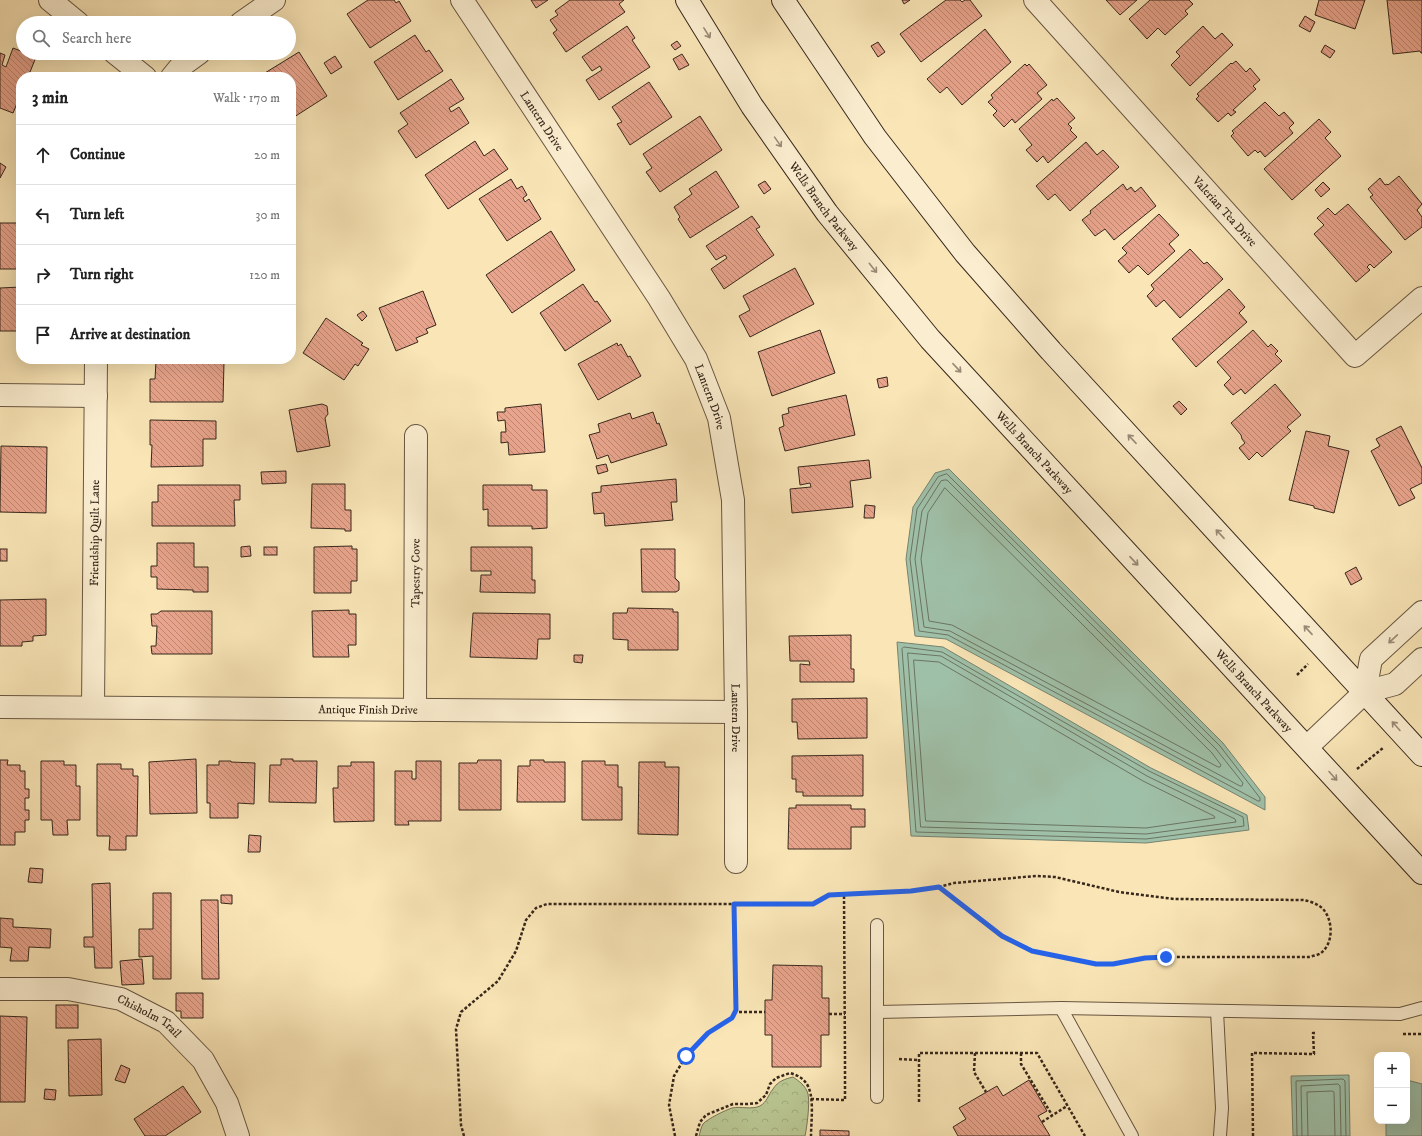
<!DOCTYPE html>
<meta charset="utf-8">
<style>
:root{--surface:#fff;--page:#f2f2f2;--text:#222;--muted:#767676;--line:#e0e0e0}
body{margin:0;font-family:"IM FELL DW Pica",serif;background:var(--page);color:var(--text)}
.controls{position:absolute;right:12px;bottom:12px;display:grid;overflow:hidden;border-radius:8px;box-shadow:0 4px 16px #0002}
.controls button{width:36px;height:36px;display:grid;place-items:center;padding:0;border:0;border-bottom:1px solid var(--line);background:var(--surface);color:var(--text);font:20px sans-serif}
.stop{position:absolute;width:12px;height:12px;margin:-9px;border:3px solid #2563eb;border-radius:50%;background:#fff}
.stop.end{background:#2563eb;border-color:#fff;box-shadow:0 1px 4px #0008}
.list{margin:0;padding:0;list-style:none}
h2{display:flex;justify-content:space-between;align-items:center;height:52px;margin:0;padding:0 16px;font-size:17px}
h2 small{font-size:13px;font-weight:400;color:var(--muted)}
.list li{display:grid;grid-template-columns:26px 1fr auto;gap:12px;align-items:center;box-sizing:border-box;height:60px;padding:0 16px;border-top:1px solid var(--line)}
.list b{display:block;font-size:15px;white-space:nowrap}
.list em{font-size:13px;font-style:normal;color:var(--muted)}
.icon{flex:none;width:22px;height:22px;fill:none;stroke:currentColor;stroke-width:2;stroke-linecap:round;stroke-linejoin:round}
.map{position:relative;flex:none;width:1422px;height:1136px;overflow:hidden}
.search{position:absolute;background:var(--surface);box-shadow:0 4px 16px #0002;left:16px;top:16px;width:280px;height:44px;display:flex;align-items:center;gap:10px;box-sizing:border-box;padding:0 14px;border-radius:22px;color:var(--muted);font-size:15px}
.panel{position:absolute;background:var(--surface);box-shadow:0 4px 16px #0002;left:16px;top:72px;width:280px;height:292px;border-radius:16px}
.map>svg:first-child{display:block}
</style>
<div class="map">
<svg width="1422" height="1136" viewBox="0 0 1422 1136">
<defs>
<pattern id="forest-crowns" width="20" height="18" patternUnits="userSpaceOnUse"><rect width="20" height="18" fill="#b9c692"/><path d="M2 6a3 3 0 1 1 6 0M12 15a3 3 0 1 1 6 0" fill="none" stroke="#a0aa7d"/></pattern>
<pattern id="building-back-hatch" width="6" height="6" patternUnits="userSpaceOnUse"><rect width="6" height="6" fill="#e8a48c"/><path d="M-1 5l2 2M0 0l6 6M5-1l2 2" fill="none" stroke="#bd8672"/></pattern>
</defs>
<rect width="100%" height="100%" fill="#f9e5b6"/>
<filter id="stains"><feTurbulence type="fractalNoise" baseFrequency=".005" numOctaves="4"/><feColorMatrix values="0 0 0 0 .2 0 0 0 0 .09 0 0 0 0 .02 0 0 0 .5 -.17"/></filter>
<radialGradient id="worn" r=".72"><stop offset=".6" stop-color="#630" stop-opacity="0"/><stop offset="1" stop-color="#630" stop-opacity=".3"/></radialGradient>
<path fill="url(#forest-crowns)" stroke="#787656" d="M793 1077C799 1081 806 1086 808 1094 810 1103 807 1127 805 1136H699C700 1133 701 1127 703 1124 707 1119 726 1110 732 1108 741 1106 751 1110 760 1106 767 1102 768 1095 773 1089 778 1081 785 1079 793 1077Z"/>
<g fill="#9fc0a8" stroke="#758370">
<path d="M949 469 1223 743 1265 797V810L946 639 915 636 906 559 913 507 935 473Z"/>
<path d="M897 642 943 647 1151 768 1247 815 1249 830 1146 843 911 836Z"/>
<path d="M1349 1075 1350 1136H1293L1291 1076Z"/>
<path d="M1407 1080 1422 1084V1136H1386V1121H1407Z"/>
</g>
<g fill="none" stroke-linecap="round" stroke-linejoin="round">
<g stroke="#6b7462" stroke-width="1">
<path d="M947 474 1220 746 1260 798V801H1258L948 635 919 631 910 559 917 509 938 477Z"/>
<path d="M945 480H947L1216 749 1243 783 1242 786H1240L950 631 924 627 915 559 922 511 941 481Z"/>
<path d="M945 488 1212 753 1221 765 1220 767H1218L952 625 929 621 921 559 928 513Z"/>
<path d="M904 647 942 652 1149 771 1243 817 1244 826 1146 839 916 832 902 649Z"/>
<path d="M908 653 941 656 1147 776 1235 819 1236 822 1146 834 921 827Z"/>
<path d="M914 660 939 662 1143 781 1214 816 1215 818 1146 828 926 821Z"/>
<path d="M1297 1136 1296 1081 1343 1079 1345 1081 1346 1136"/>
<path d="M1302 1136 1301 1086 1338 1084 1340 1086 1341 1136"/>
<path d="M1308 1136 1307 1092 1332 1091 1334 1092 1335 1136"/>
</g>
</g>
<g fill="url(#building-back-hatch)" stroke="#37271b">
<path d="M368 0H394L396 3 399 1 411 21 370 48 347 14Z"/>
<path d="M531 0H548L536 8Z"/>
<path d="M570 0H624L619 4 625 12 566 52 553 33 557 30 550 20 558 15 555 11Z"/>
<path d="M902 0H910L904 4Z"/>
<path d="M946 0H960L962 2 965 0H970L982 16 921 62 900 34Z"/>
<path d="M1106 0H1137L1120 15Z"/>
<path d="M1150 0H1189L1193 4 1185 11 1188 14 1165 35 1158 28 1147 39 1129 19Z"/>
<path d="M1319 0H1365L1355 29 1315 15Z"/>
<path d="M1387 0H1422V53H1421L1420 51 1393 54Z"/>
<path d="M1305 16 1315 22 1310 32 1299 26Z"/>
<path d="M627 26 635 38 632 40 650 67 599 100 586 80 602 70 600 66 592 71 582 57Z"/>
<path d="M1203 26 1215 39 1222 33 1233 45 1190 86 1171 65 1180 56 1176 52Z"/>
<path d="M985 29 1011 62 962 105 947 87 940 93 927 79Z"/>
<path d="M415 35 426 52 429 50 443 71 398 100 374 62Z"/>
<path d="M677 41 681 46 675 50 671 45Z"/>
<path d="M878 42 885 52 878 57 871 46Z"/>
<path d="M1325 45 1335 51 1330 58 1321 52Z"/>
<path d="M13 48 36 57 28 77H21V94L13 113 0 108V53L5 55 2 65 6 67Z"/>
<path d="M299 52 327 96 291 119V77L260 76Z"/>
<path d="M682 54 689 65 679 70 673 59Z"/>
<path d="M335 56 342 67 331 74 324 63Z"/>
<path d="M1236 61 1246 72 1250 68 1260 80 1253 86 1256 89 1233 110 1236 112 1231 116 1228 113 1218 122 1196 99 1199 96 1197 94 1231 63 1232 64Z"/>
<path d="M1025 64 1027 66 1029 64 1047 85 1037 93 1042 99 1015 123 1012 119 1004 127 993 115 997 111 988 102 993 98 991 95Z"/>
<path d="M451 79 464 99 449 108 451 112 459 107 469 123 416 158 398 131 408 124 400 113Z"/>
<path d="M649 82 672 117 630 145 617 124 622 122 612 107Z"/>
<path d="M1057 98 1075 118 1068 124 1072 128 1070 130 1077 137 1048 163 1043 156 1037 162 1026 150 1032 145 1019 129 1052 99 1053 101Z"/>
<path d="M1265 102 1279 116 1284 112 1294 123 1289 128 1293 133 1265 157 1260 151 1258 153 1255 150 1248 156 1231 136 1234 133 1232 131Z"/>
<path d="M700 116 722 150 660 192 646 172 652 168 643 154Z"/>
<path d="M1319 119 1331 132 1325 138 1341 156 1292 200 1264 169Z"/>
<path d="M475 141 484 156 494 149 508 169 448 209 425 175Z"/>
<path d="M1086 142 1097 155 1103 150 1119 167 1070 211 1055 194 1048 200 1036 186Z"/>
<path d="M0 163 6 167 0 178Z"/>
<path d="M716 171 739 207 690 238 678 219 680 217 674 207 692 194 689 189Z"/>
<path d="M1399 176 1422 204 1417 210 1422 217V227L1405 240 1370 197 1373 195 1368 189 1380 178 1385 185 1387 184 1388 185Z"/>
<path d="M511 179 517 189 522 186 527 195 523 198 525 202 529 199 541 219 507 241 479 199Z"/>
<path d="M765 181 771 189 764 194 758 185Z"/>
<path d="M1323 182 1330 189 1321 197 1315 190Z"/>
<path d="M1123 184 1127 190 1131 187 1135 192 1141 187 1156 206 1114 240 1105 229 1095 236 1082 220 1091 213 1090 211Z"/>
<path d="M1348 204 1392 252 1374 268 1370 264 1367 267 1370 270 1356 282 1314 234 1324 225 1317 218 1328 208 1335 215Z"/>
<path d="M1159 214 1179 235 1169 244 1175 251 1148 275 1138 265 1129 273 1118 261 1127 253 1122 248Z"/>
<path d="M752 216 760 227 756 229 774 255 724 289 711 269 727 258 725 255 716 260 706 246Z"/>
<rect x="0" y="223" width="21" height="46"/>
<path d="M551 231 575 270 512 313 486 275Z"/>
<path d="M1190 249 1204 264 1207 262 1223 279 1180 318 1164 300 1156 307 1147 296 1154 289 1151 285Z"/>
<path d="M795 268 814 304 750 337 739 316 750 310 743 296Z"/>
<path d="M583 284 595 302 597 301 611 321 565 351 540 313Z"/>
<path d="M21 287V331H0V288Z"/>
<path d="M1229 289 1245 307 1239 313 1247 322 1196 367 1172 339Z"/>
<path d="M423 291 436 325 426 329 428 333 416 338 418 342 396 351 379 308Z"/>
<path d="M363 311 367 316 362 321 357 315Z"/>
<path d="M326 318 363 343 361 345 369 349 358 366 355 364 344 380 303 353Z"/>
<path d="M820 330 835 373 772 396 758 352Z"/>
<path d="M1253 330 1268 347 1271 344 1278 351 1275 354 1282 361 1245 394 1241 389 1233 395 1224 385 1231 378 1217 362Z"/>
<path d="M617 343 618 346 621 344 628 357 630 356 641 376 598 400 578 364Z"/>
<path d="M156 361 224 362 223 402H150V379H155Z"/>
<path d="M887 377 888 386 879 388 877 379Z"/>
<path d="M1275 384 1301 415 1287 427 1291 431 1262 457 1257 452 1249 460 1239 448 1245 443 1242 439 1241 435 1231 423Z"/>
<path d="M846 395 855 435 785 451 779 428 784 426 782 415 789 413 788 408Z"/>
<path d="M1179 401 1187 409 1181 415 1173 406Z"/>
<path d="M322 404 327 406 328 414 325 418 330 446 297 452 289 410Z"/>
<path d="M541 404 545 452 509 455 508 442 501 443V432H506L505 420 498 421 497 412H505V408Z"/>
<path d="M653 412 657 424 659 423 667 445 611 463 608 455 597 459 589 435 600 432 598 424 630 413 632 419Z"/>
<path d="M150 420 216 421V439H203V466L151 467 152 445H150Z"/>
<path d="M1401 426 1422 468V483L1410 489 1415 498 1399 506 1371 451 1380 446 1376 439Z"/>
<path d="M1306 431 1330 436 1328 446 1349 451 1334 513 1314 508V506L1289 500Z"/>
<path d="M1 446 47 447 46 513 0 512Z"/>
<path d="M869 460 871 478 850 481 853 507 792 513 790 489 811 487 810 483 800 485 798 467Z"/>
<path d="M606 464 608 471 598 474 596 466Z"/>
<path d="M286 471V483L262 484 261 472Z"/>
<path d="M676 479 677 502H671L673 520 605 526 604 513 594 514 592 493 601 492V486Z"/>
<path d="M312 484H345V510H351V531H345V529L311 528Z"/>
<path d="M158 485H240V500H234L235 526H152V502H158Z"/>
<path d="M483 485H532V490H547V528L532 529V526H488V509L483 510Z"/>
<path d="M865 505 875 506 874 518H864Z"/>
<path d="M157 543H194V567H208V592H193V590L157 589V577H151V566H157Z"/>
<path d="M250 546 251 556 241 557V547Z"/>
<path d="M352 546V549H357V581H351V593H314V547Z"/>
<rect x="264" y="547" width="13" height="8"/>
<path d="M471 547H532V580H535V593L480 592 481 575H491V571H471Z"/>
<rect x="0" y="549" width="7" height="12"/>
<path d="M641 549H675V578L679 582V590L676 592H642Z"/>
<path d="M1356 567 1362 579 1351 585 1345 573Z"/>
<path d="M46 599V635L33 636V641L22 642V646H0V600Z"/>
<path d="M628 608 673 609V612H678V650H628V640L613 639V613H627Z"/>
<path d="M349 610V614H356V645H348L349 657H313L312 611Z"/>
<path d="M161 611H212V654H152L151 646H156L157 626H152L151 614H157Z"/>
<path d="M473 613 550 614V639H538L537 659 470 657Z"/>
<path d="M851 635V669H854V682H800V664L810 665 809 661H790L789 636Z"/>
<path d="M574 655H583L582 663 574 662Z"/>
<path d="M867 698V738L798 739 797 722H792V699Z"/>
<path d="M863 755V796H803V792H796V779H792V756Z"/>
<path d="M196 759 197 813 150 814 149 762Z"/>
<path d="M281 759H293V761H317L316 803 269 802 270 765H281Z"/>
<path d="M0 760H8L7 765H20V771H25V789H29V798H25V810H29V820H25V832H15V845H0Z"/>
<path d="M478 760H501V810H459V763H477Z"/>
<path d="M530 760H544V762H565V802H517L518 766H530Z"/>
<path d="M41 761H64V765H76V786H80V820H67L68 835H53L52 820H41Z"/>
<path d="M219 761H231V762L255 763 254 804 238 803V818H210V803H207V765H219Z"/>
<path d="M416 761H441V821H408L409 825H395V771H412V779H416Z"/>
<path d="M582 761H605V765H618V787H622V820H582Z"/>
<path d="M351 762H374V821L334 822 333 788H338V766H351Z"/>
<path d="M639 762H665V767H679L678 835 638 834Z"/>
<path d="M97 764H121V769H133V776H138L137 836H126V850H109L110 836H97Z"/>
<path d="M796 805H851V809H865V827H851V849H788L789 808H796Z"/>
<path d="M249 835 261 836 260 852H248Z"/>
<path d="M30 868 43 869 42 883 28 882Z"/>
<path d="M110 883 112 968H95L94 947H84V937H93L92 884Z"/>
<path d="M153 893H171V979H153V956L139 957V929H153Z"/>
<path d="M221 895H232V904L221 903Z"/>
<path d="M201 900H218L219 979H202Z"/>
<path d="M0 918 13 919V927L51 929 50 948 29 947 28 961H10L12 948 0 947Z"/>
<path d="M142 959 144 984 122 985 120 961Z"/>
<path d="M773 965 822 966V998H829V1035H821V1067H772V1035H765V1000H772Z"/>
<path d="M176 993H203V1018H181V1011H176Z"/>
<rect x="56" y="1005" width="22" height="23"/>
<path d="M0 1016 27 1017 25 1102H0Z"/>
<path d="M101 1039 102 1095 69 1096 68 1040Z"/>
<path d="M121 1065 130 1069 125 1083 115 1080Z"/>
<path d="M1029 1080 1047 1111 1038 1116 1050 1136H958L953 1127 966 1119 959 1108 997 1086 1003 1096Z"/>
<path d="M183 1086 201 1112 165 1136H145L134 1119Z"/>
<path d="M45 1089 56 1090 55 1100 44 1099Z"/>
<path d="M820 1130 849 1131V1136H820Z"/>
</g>
<g fill="none" stroke-linecap="round" stroke-linejoin="round">
<defs>
<g id="service">
<path d="M1061 1008 1132 1136"/>
<path d="M1217 1011 1222 1108 1220 1136"/>
<path d="M878 1012 1061 1008 1400 1014 1422 1008"/>
<path d="M877 1097V925"/>
</g>
<g id="minor">
<path d="M50 0 78 23"/>
<path id="s1" d="M462 0 659 298 696 359 719 418 733 500 736 712V862"/>
<path id="s2" d="M1035 0 1355 356 1422 298"/>
<path d="M241 23 274 0"/>
<path d="M115 53 145 77"/>
<path d="M172 77 181 66 199 53"/>
<path d="M0 395 96 396"/>
<path id="s3" d="M0 707 736 712"/>
<path id="s4" d="M93 707 96 359"/>
<path id="s5" d="M415 710 416 436"/>
<path id="s6" d="M0 989H68L121 999 166 1022 203 1060 227 1103 238 1136"/>
</g>
<g id="tertiary">
<path d="M1365 692 1371 659 1422 612"/>
<path d="M1307 747 1365 692 1395 684 1422 659"/>
</g>
<g id="secondary">
<path id="s7" d="M687 0 752 106 827 213 930 339 1422 873"/>
<path d="M783 0 875 137 965 253 1051 351 1422 755"/>
</g>
</defs>
<use href="#service" stroke="#685642" stroke-width="14"/>
<use href="#minor" stroke="#685642" stroke-width="24"/>
<use href="#tertiary" stroke="#685642" stroke-width="24"/>
<use href="#secondary" stroke="#37271b" stroke-width="24"/>
<g stroke="#37271b" stroke-width="2.5" stroke-dasharray="3 2" stroke-linecap="butt">
<path d="M1297 675 1308 664"/>
<path d="M1357 769 1383 748"/>
<path d="M734 1012H765"/>
<path d="M829 1014H845"/>
<path d="M1403 1034H1422"/>
<path d="M975 1053 974 1072 986 1092"/>
<path d="M1021 1053V1064L1052 1115"/>
<path d="M899 1059 919 1060"/>
<path d="M811 1099 845 1100V1060L844 894 911 891 939 887 954 883 1036 876 1055 877 1119 892 1174 899 1303 900C1310 901 1318 904 1323 909 1333 920 1334 943 1321 953 1318 955 1313 956 1309 957H1166L1145 958 1113 964H1097L1032 951 1002 937 939 887"/>
<path d="M919 1102V1053H1037L1085 1136"/>
<path d="M1042 1122 1067 1106"/>
<path d="M464 1136 461 1125 456 1029 461 1012 498 981 516 951 526 920 536 908 547 904H734"/>
<path d="M675 1136 669 1105 674 1076 686 1056 708 1033 732 1018 736 1010 734 904H813L829 895 844 894"/>
<path d="M696 1136 700 1122 706 1115 733 1104H747L757 1103 766 1095 770 1084 776 1078 790 1073C796 1075 802 1077 806 1083 815 1094 811 1122 811 1136"/>
<path d="M1253 1136 1252 1053 1314 1054 1313 1033H1316"/>
</g>
<use href="#service" stroke="#fbeed0" stroke-width="12"/>
<use href="#minor" stroke="#fbeed0" stroke-width="22"/>
<use href="#tertiary" stroke="#fbeed0" stroke-width="22"/>
<use href="#secondary" stroke="#fbeed0" stroke-width="22"/>
</g>
<defs><path id="oneway-shaft" d="M-6 0H5M1.5-3L5.5 0L1.5 3" fill="none" stroke-width="1.6" stroke-linecap="round" stroke-linejoin="round"/></defs>
<g stroke="#998a76">
<use href="#oneway-shaft" transform="translate(707 33) rotate(58)"/>
<use href="#oneway-shaft" transform="translate(778 142) rotate(55)"/>
<use href="#oneway-shaft" transform="translate(873 268) rotate(51)"/>
<use href="#oneway-shaft" transform="translate(957 368) rotate(47)"/>
<use href="#oneway-shaft" transform="translate(1132 439) rotate(-133)"/>
<use href="#oneway-shaft" transform="translate(1220 534) rotate(-133)"/>
<use href="#oneway-shaft" transform="translate(1134 561) rotate(47)"/>
<use href="#oneway-shaft" transform="translate(1308 630) rotate(-133)"/>
<use href="#oneway-shaft" transform="translate(1393 639) rotate(137)"/>
<use href="#oneway-shaft" transform="translate(1396 726) rotate(-132)"/>
<use href="#oneway-shaft" transform="translate(1333 776) rotate(48)"/>
</g>
<g fill="none" stroke-linecap="round" stroke-linejoin="round">
<path stroke="#2563eb" stroke-width="5" d="M686 1056 708 1033 732 1018 736 1010 734 904H813L829 895 911 891 939 887 1002 936 1032 951 1096 964H1113L1145 958 1166 957"/>
</g>
<g text-anchor="middle" dominant-baseline="central" stroke-width="3" stroke-linejoin="round" paint-order="stroke">
<g font-size="12" fill="#37271b" stroke="#fbeed0">
<text stroke="none"><textPath href="#s1" startOffset="145">Lantern Drive</textPath></text>
<text stroke="none"><textPath href="#s7" startOffset="248">Wells Branch Parkway</textPath></text>
<text stroke="none"><textPath href="#s2" startOffset="284">Valerian Tea Drive</textPath></text>
<text stroke="none"><textPath href="#s1" startOffset="469">Lantern Drive</textPath></text>
<text stroke="none"><textPath href="#s7" startOffset="572">Wells Branch Parkway</textPath></text>
<text stroke="none"><textPath href="#s4" startOffset="174">Friendship Quilt Lane</textPath></text>
<text stroke="none"><textPath href="#s5" startOffset="137">Tapestry Cove</textPath></text>
<text stroke="none"><textPath href="#s7" startOffset="896">Wells Branch Parkway</textPath></text>
<text stroke="none"><textPath href="#s3" startOffset="368">Antique Finish Drive</textPath></text>
<text stroke="none"><textPath href="#s1" startOffset="793">Lantern Drive</textPath></text>
<text stroke="none"><textPath href="#s6" startOffset="155">Chisholm Trail</textPath></text>
</g>
</g>
<rect width="100%" height="100%" filter="url(#stains)"/>
<rect width="100%" height="100%" fill="url(#worn)"/>
</svg>
<div class="controls">
<button>+</button>
<button>−</button>
</div>
<div class="stop" style="left:686px;top:1056px"></div>
<div class="stop end" style="left:1166px;top:957px"></div>
<div class="search"><svg class="icon" aria-label="search" viewBox="0 0 24 24"><circle cx="10" cy="10" r="6"/><path d="M15 15l6 6"/></svg>Search here</div>
<section class="panel">
<h2>3 min<small>Walk · 170 m</small></h2>
<ul class="list">
<li><svg class="icon" aria-label="ahead" viewBox="0 0 24 24"><path d="M12 20V5M6 11l6-6 6 6"/></svg><div><b>Continue</b></div><em>20 m</em></li>
<li><svg class="icon" aria-label="left" viewBox="0 0 24 24"><path d="M17 20v-9H6M10 6l-5 5 5 5"/></svg><div><b>Turn left</b></div><em>30 m</em></li>
<li><svg class="icon" aria-label="right" viewBox="0 0 24 24"><path d="M7 20v-9h11M14 6l5 5-5 5"/></svg><div><b>Turn right</b></div><em>120 m</em></li>
<li><svg class="icon" aria-label="arrive" viewBox="0 0 24 24"><path d="M6 21V4h12l-3 4 3 4H6"/></svg><div><b>Arrive at destination</b></div></li>
</ul>
</section>
</div>
